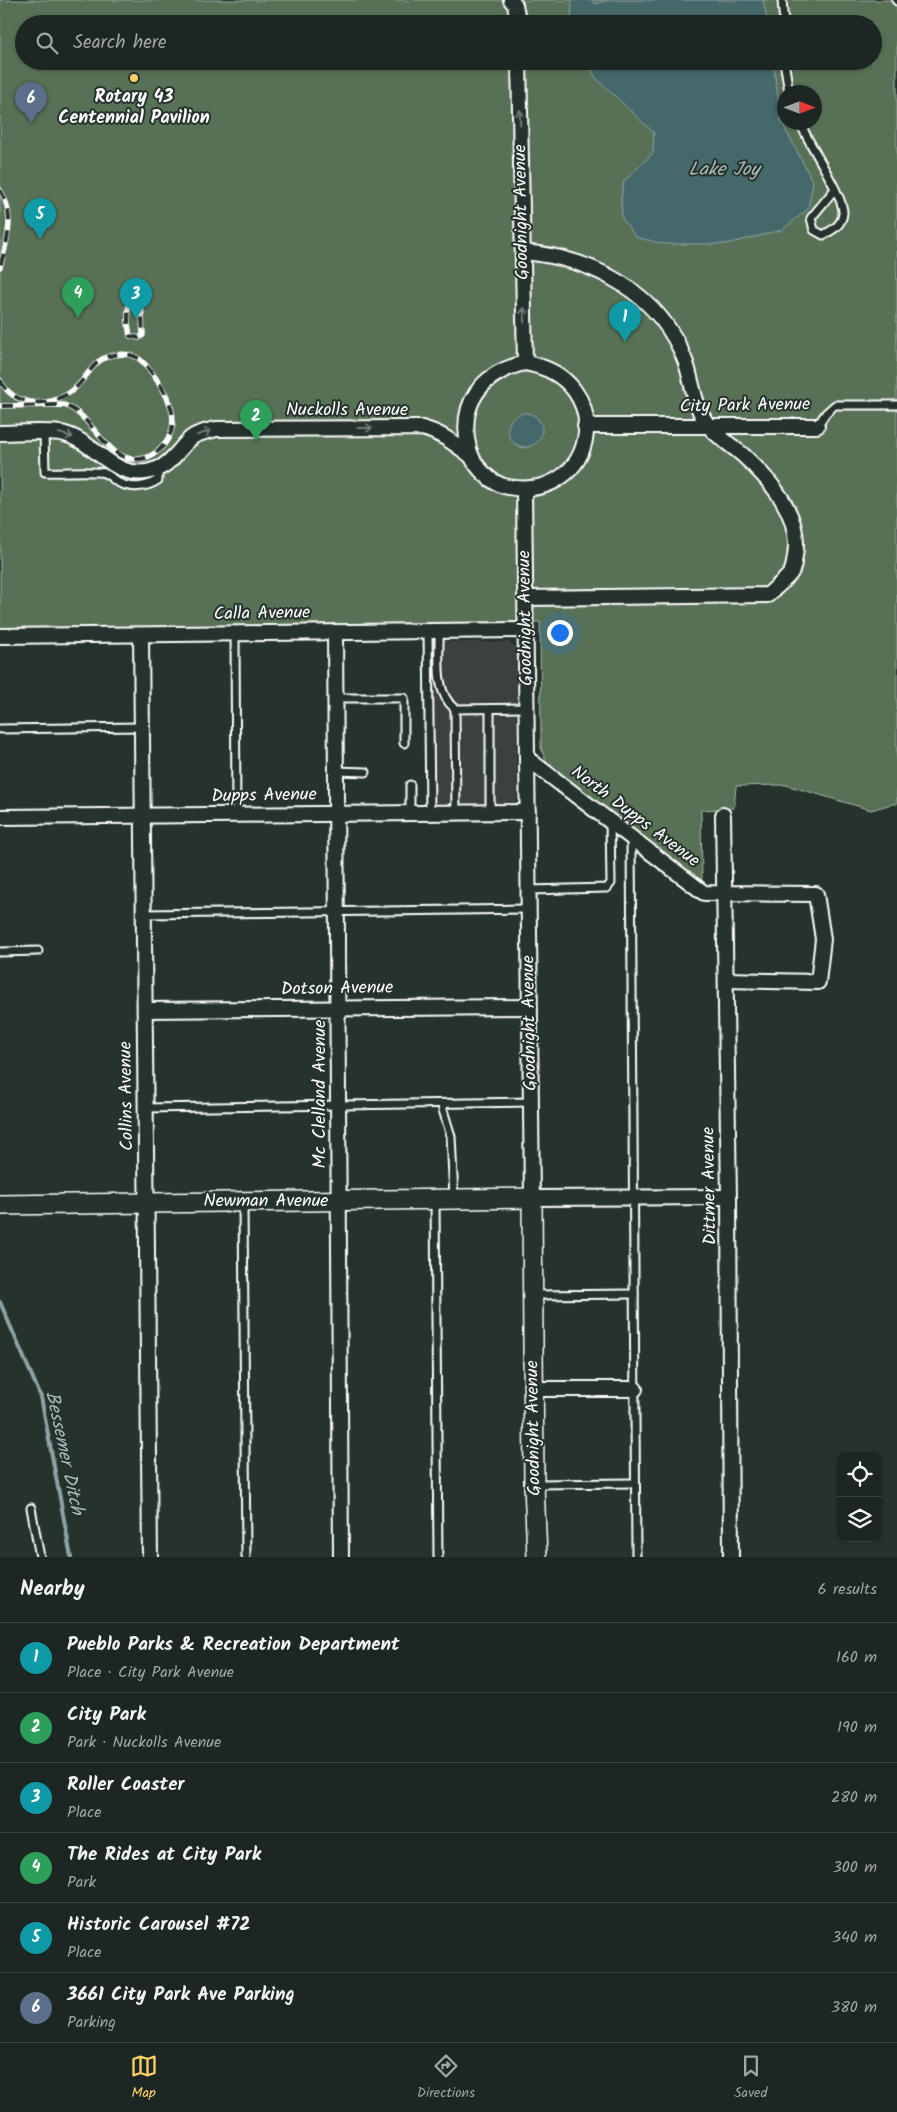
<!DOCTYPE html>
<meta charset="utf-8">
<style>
:root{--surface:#1c2622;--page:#29322f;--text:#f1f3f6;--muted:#a0a5a5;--line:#3a4340;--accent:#ffd166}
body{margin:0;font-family:Kalam,sans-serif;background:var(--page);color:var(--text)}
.controls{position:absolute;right:15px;bottom:15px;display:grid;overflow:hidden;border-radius:10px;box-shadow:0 1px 4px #0004}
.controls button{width:45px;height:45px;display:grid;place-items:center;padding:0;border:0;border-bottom:1px solid var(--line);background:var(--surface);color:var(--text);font:25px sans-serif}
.compass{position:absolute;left:777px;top:85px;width:45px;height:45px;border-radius:50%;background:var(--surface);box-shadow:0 1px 4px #0004;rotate:90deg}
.you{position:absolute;left:559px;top:632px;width:18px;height:18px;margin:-12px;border:4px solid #fff;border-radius:50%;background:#1a73e8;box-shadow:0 0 0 8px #1a73e833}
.badge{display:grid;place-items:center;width:32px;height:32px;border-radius:50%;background:var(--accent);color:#fff;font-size:16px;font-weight:700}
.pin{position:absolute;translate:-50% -41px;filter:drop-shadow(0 1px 2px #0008)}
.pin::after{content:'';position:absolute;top:26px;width:18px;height:15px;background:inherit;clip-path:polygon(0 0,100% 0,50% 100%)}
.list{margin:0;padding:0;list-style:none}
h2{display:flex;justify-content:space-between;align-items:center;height:65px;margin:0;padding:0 20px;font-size:21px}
h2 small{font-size:16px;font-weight:400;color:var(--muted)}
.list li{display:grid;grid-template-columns:32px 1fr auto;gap:15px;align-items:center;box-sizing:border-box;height:70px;padding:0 20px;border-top:1px solid var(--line)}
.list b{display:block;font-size:19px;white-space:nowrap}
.list p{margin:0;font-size:16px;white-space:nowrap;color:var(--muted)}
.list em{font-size:16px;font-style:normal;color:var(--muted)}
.icon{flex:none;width:28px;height:28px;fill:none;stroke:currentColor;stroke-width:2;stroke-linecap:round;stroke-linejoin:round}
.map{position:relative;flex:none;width:897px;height:1557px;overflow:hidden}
.search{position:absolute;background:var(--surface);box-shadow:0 1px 4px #0004;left:15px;right:15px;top:15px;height:55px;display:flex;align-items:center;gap:12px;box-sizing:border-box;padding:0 18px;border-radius:28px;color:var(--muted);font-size:19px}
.sheet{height:485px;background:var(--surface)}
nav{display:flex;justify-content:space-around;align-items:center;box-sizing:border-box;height:70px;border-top:1px solid var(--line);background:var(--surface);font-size:14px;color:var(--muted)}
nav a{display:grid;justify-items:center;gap:2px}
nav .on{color:var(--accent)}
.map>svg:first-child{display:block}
</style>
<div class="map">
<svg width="897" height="1557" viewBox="0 0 897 1557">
<rect width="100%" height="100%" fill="#26332d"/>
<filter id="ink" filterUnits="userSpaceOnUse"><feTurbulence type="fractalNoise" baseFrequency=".02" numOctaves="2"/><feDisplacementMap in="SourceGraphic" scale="10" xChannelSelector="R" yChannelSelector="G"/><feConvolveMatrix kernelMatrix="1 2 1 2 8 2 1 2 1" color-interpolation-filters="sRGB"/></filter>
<g filter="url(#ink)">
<path fill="#3a403f" d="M433 642H509L516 648 517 806H433Z"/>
<path fill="#587157" stroke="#acb8ab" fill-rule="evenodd" d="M0 0H897V804H892L871 810 786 785 736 786 734 808 701 810 702 884 546 761 541 748 540 622 336 625 331 629 324 625 0 629ZM24 24H873V61H24ZM784 92H814V122H784ZM512 419 540 423 541 434C538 438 534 444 529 446 513 453 505 430 512 419Z"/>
<g fill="#45686b" stroke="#8fa4a6">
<path d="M572 0H593L595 4 609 0H763L768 24H571Z"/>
<path d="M588 61H773L781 121 813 182 808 209 782 230 727 244H663L636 237 622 219 621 198 624 181 653 153 654 133 595 77Z"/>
<circle cx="525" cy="430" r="17"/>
</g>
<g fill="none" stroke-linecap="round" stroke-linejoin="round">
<path stroke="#8fa4a6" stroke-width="4" d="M0 1302 41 1397 71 1557"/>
<defs>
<g id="lane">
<path d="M782 0 784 24"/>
<path d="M896 0 897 1"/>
<path d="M784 61 789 92"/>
<path d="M800 122C808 144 844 196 843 213 842 225 833 230 823 235L814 230 811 218 835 189"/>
<path d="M817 426 826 413 835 405H897"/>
<path d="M44 433 45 472C57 473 96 470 104 473 109 475 113 479 117 482 130 489 146 488 158 480V469"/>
<path d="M428 631 430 813"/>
<path d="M439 631C440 656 433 691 455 709L527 708"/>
<path d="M235 633 236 815"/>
<path d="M335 698H404V743"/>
<path d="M455 709 456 813"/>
<path d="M490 709V813"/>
<path d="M0 729 141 727"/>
<path d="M336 771 366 772"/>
<path d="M410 785V813"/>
<path d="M631 838 636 1557"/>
<path d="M529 890 607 888 611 883 610 822"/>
<path d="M144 914 529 909"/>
<path d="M0 952 38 951"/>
<path d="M442 1104 443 1110 451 1136 454 1197"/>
<path d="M145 1108 531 1102"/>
<path d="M435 1200 438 1557"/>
<path d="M243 1204 246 1557"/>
<path d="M534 1295 634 1294"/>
<path d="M536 1484 635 1483"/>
<path d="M31 1508 40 1557"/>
</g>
<g id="street">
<path d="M511 0 515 5 519 24"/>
<path d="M519 61 525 363"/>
<path d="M523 252C593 258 661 293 686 363 693 384 694 408 709 426 718 438 733 446 744 456 771 481 802 515 795 556 794 561 794 569 790 574 784 581 775 588 768 595L526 598"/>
<path d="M525 363C619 378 598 503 508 487 490 484 473 465 469 449 458 404 481 373 525 363Z"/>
<path d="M585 426H817"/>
<path d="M0 433C15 433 53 430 65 434 98 443 116 485 157 469 171 464 180 448 191 438 197 433 208 431 216 429L422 428C442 433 455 444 471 456"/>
<path d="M524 490 532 1198 729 1197"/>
<path d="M335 632 341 1557"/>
<path d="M141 635 150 1557"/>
<path d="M0 636 526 630"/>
<path d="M528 759 704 893 816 894 823 939 818 982 726 980"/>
<path d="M723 815 729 1197 731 1557"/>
<path d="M0 817 528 812"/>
<path d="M145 1010 529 1007"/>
<path d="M533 1389H635"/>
</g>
<path id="secondary" d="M0 1205 532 1198 534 1484 537 1557"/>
</defs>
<use href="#lane" stroke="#fff" stroke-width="11"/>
<use href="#street" stroke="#fff" stroke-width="18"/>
<use href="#secondary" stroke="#fff" stroke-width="22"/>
<use href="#lane" stroke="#26332d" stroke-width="7"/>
<use href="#street" stroke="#26332d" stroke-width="14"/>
<use href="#secondary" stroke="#26332d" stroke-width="19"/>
<defs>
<g id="rail">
<path d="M0 190C16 215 7 241 0 267"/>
<path d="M136 299 141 301 143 335 139 338 130 336C128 326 126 309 131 300Z"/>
<path d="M0 380C13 406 46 408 69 393 87 382 91 358 114 355 120 354 130 354 136 357 143 360 148 368 152 373 167 393 182 419 166 442 161 450 154 455 145 458 107 468 96 416 64 405L0 406"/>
</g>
</defs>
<use href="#rail" stroke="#fff" stroke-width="5.5"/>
<use href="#rail" stroke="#26332d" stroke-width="4" stroke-dasharray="11" stroke-linecap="butt"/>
</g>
<defs><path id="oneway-shaft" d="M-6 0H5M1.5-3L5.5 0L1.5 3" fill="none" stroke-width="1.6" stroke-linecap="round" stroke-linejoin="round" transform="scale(1.25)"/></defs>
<g stroke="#727a76">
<use href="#oneway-shaft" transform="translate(520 117) rotate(-91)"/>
<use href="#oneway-shaft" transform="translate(524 315) rotate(-91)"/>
<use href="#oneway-shaft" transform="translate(365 428)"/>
<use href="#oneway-shaft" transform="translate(204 433) rotate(-18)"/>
<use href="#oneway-shaft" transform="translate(66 435) rotate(16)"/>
</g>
</g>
<circle fill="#ffd166" stroke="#26332d" stroke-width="2" cx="134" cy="78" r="5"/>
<g text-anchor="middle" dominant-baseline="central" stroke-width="4" stroke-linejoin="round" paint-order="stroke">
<g font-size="18" font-weight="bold" fill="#fff" stroke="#26332d">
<text x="134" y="97">Rotary 43<tspan x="134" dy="21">Centennial Pavilion</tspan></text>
</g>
<g font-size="18" fill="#fff" stroke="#26332d">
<text transform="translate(522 212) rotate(-91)">Goodnight Avenue</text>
<text transform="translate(745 406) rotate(-1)">City Park Avenue</text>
<text x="347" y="410">Nuckolls Avenue</text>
<text transform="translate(262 614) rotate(-1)">Calla Avenue</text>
<text transform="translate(526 618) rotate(-91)">Goodnight Avenue</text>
<text transform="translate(264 796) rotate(-1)">Dupps Avenue</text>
<text transform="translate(635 817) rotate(37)">North Dupps Avenue</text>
<text transform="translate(337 989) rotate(-1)">Dotson Avenue</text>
<text transform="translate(530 1023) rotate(-91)">Goodnight Avenue</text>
<text transform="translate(320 1094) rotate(-90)">Mc Clelland Avenue</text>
<text transform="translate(127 1096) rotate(-91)">Collins Avenue</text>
<text transform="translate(710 1186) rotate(-91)">Dittmer Avenue</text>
<text x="266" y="1201">Newman Avenue</text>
<text transform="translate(534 1428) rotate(-91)">Goodnight Avenue</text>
</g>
<g font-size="19" font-style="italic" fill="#abbbbc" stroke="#26332d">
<text x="724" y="170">Lake Joy</text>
<text transform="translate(64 1453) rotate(78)">Bessemer Ditch</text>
</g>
</g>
</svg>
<div class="controls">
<button><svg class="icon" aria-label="locate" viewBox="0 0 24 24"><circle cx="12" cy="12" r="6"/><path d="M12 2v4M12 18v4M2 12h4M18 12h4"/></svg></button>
<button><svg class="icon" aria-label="layers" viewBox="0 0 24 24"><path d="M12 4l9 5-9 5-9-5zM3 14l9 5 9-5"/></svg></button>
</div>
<svg class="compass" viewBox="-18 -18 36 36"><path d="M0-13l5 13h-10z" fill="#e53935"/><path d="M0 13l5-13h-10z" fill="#a0a5a5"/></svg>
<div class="you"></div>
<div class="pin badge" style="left:625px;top:342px;background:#0f9aa8">1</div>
<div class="pin badge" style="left:256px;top:441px;background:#2e9e5b">2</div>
<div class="pin badge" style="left:136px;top:319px;background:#0f9aa8">3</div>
<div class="pin badge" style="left:78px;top:318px;background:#2e9e5b">4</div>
<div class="pin badge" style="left:40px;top:239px;background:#0f9aa8">5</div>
<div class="pin badge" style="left:31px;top:123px;background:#5c6f8a">6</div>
<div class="search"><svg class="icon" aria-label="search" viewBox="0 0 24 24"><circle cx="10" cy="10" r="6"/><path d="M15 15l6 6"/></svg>Search here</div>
</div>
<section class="sheet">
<h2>Nearby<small>6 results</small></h2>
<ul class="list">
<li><span class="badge" style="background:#0f9aa8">1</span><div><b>Pueblo Parks &amp; Recreation Department</b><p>Place · City Park Avenue</p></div><em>160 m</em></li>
<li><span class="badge" style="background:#2e9e5b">2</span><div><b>City Park</b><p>Park · Nuckolls Avenue</p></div><em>190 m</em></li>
<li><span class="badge" style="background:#0f9aa8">3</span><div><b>Roller Coaster</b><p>Place</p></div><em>280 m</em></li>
<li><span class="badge" style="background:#2e9e5b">4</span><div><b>The Rides at City Park</b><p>Park</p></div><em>300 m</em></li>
<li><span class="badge" style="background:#0f9aa8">5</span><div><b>Historic Carousel #72</b><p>Place</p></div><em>340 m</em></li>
<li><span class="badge" style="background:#5c6f8a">6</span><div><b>3661 City Park Ave Parking</b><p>Parking</p></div><em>380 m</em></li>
</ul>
</section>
<nav>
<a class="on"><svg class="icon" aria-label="map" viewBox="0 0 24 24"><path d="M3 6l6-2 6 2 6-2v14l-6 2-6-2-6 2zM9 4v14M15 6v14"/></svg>Map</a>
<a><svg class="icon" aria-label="directions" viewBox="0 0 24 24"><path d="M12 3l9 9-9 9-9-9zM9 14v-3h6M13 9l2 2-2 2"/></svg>Directions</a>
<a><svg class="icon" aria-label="saved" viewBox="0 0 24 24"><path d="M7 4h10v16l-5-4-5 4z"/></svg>Saved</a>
</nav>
